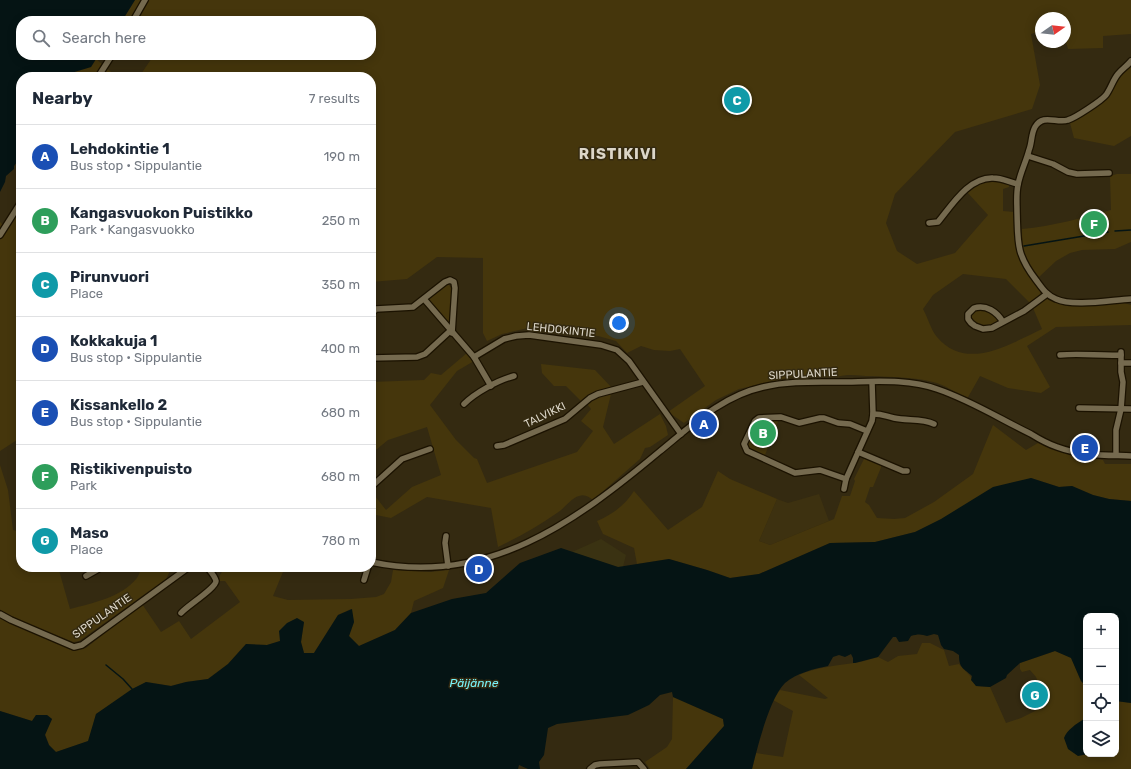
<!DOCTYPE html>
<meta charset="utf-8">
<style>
:root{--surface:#fff;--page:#f6f6f7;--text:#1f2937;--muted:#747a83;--line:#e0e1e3;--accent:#7c3aed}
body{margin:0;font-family:Rubik,sans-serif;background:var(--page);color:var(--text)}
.controls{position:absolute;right:12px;bottom:12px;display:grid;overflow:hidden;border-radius:8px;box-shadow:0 2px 10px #0003}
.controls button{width:36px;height:36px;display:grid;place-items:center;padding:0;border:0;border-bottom:1px solid var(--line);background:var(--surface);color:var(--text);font:20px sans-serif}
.compass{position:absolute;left:1035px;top:12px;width:36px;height:36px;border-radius:50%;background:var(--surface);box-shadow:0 2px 10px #0003;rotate:76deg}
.you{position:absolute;left:619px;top:323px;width:14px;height:14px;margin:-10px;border:3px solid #fff;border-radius:50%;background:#1a73e8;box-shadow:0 0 0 6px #1a73e833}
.badge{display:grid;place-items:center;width:26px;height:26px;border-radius:50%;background:var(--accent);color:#fff;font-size:13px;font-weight:700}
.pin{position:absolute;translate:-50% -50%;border:2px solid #fff;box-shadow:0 1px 4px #0006}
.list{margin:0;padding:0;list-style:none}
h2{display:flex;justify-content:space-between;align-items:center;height:52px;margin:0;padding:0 16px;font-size:17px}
h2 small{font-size:13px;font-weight:400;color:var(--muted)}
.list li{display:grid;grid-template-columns:26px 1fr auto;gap:12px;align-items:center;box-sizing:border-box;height:64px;padding:0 16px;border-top:1px solid var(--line)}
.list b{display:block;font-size:15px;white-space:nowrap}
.list p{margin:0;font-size:13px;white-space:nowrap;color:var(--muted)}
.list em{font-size:13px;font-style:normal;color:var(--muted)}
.icon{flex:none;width:22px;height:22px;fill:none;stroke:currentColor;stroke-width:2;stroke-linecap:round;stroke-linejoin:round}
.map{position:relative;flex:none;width:1131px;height:769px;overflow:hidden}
.search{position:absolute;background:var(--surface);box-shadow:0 2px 10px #0003;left:16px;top:16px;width:360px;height:44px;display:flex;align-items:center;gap:10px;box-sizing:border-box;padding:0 14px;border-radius:16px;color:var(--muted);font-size:15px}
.panel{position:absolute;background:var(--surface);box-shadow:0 2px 10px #0003;left:16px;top:72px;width:360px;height:500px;border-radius:16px}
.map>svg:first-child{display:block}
</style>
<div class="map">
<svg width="1131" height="769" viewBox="0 0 1131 769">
<rect width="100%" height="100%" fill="#342a11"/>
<path fill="#3d3110" d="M819 494 829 521 770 545 759 541 777 499 788 503Z"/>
<g fill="#45360c">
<path d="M135 0H1131V34L1103 36V48L1068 49 1065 38V18H1041V31L1031 34 1040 85 1032 109 955 132 895 194 886 223 897 251 917 264 955 253 988 215 967 192C982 180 991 178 1009 184V187L1003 189V211L1014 212 1016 248 1022 265 1040 291 1041 295 1031 304 1006 279 963 274 933 295 923 309C928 318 931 330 937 337 966 372 1010 344 1042 329L1033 308 1047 298 1059 303 1072 305 1124 303 1131 305V325L1056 327 1027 346 1050 387 1041 393 1008 388 980 376 967 399C957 393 945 385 933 382 913 377 892 377 871 376 859 376 849 373 837 377H791L739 389 716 400 684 423 668 412 705 386 680 349 670 351 654 350 641 346 627 353 616 341 598 336 528 328 502 334 487 341 483 333V258L437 257 407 279 371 282V77H139L154 55H371V21H122Z"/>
<path d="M96 59 117 77H71V73L91 67Z"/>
<path d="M1131 65V136L1114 146 1074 138 1070 123 1104 99 1113 89 1119 75Z"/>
<path d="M1117 174H1131V242L1115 249 1082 250 1070 253 1056 261 1039 277C1025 259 1022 252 1022 229 1053 226 1082 218 1111 210L1110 176Z"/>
<path d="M21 200V382L16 383 20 438 0 451V222L3 225Z"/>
<path d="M446 285H449L452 289 450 324H448L428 301 430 297Z"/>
<path d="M981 308 996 315 1000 322 989 327 976 324 971 319V312Z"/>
<path d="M467 353 474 361 457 371 430 405 456 440 474 458 477 459 487 483 577 452 593 431 581 421 591 409 587 404C594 398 602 396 611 394L603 427 614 444 660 414 666 426 668 435 650 447 645 448 640 459 593 500C589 497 585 494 579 496 571 498 565 508 557 513 538 526 519 537 498 547L491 508 427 497 391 518 371 514V491L386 510 412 487 441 475 427 427 388 440 371 454V382L424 380 431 373 441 375Z"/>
<path d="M541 364 595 370 612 388 582 402 566 386H554L542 373Z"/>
<path d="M779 419 765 455 748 448 747 444 756 423 759 420Z"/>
<path d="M993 425 1026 450 1038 443C1059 453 1080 458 1103 460L1105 464H1131V501L1109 499 1093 495 1072 486 1059 487 1031 478 915 532 875 542 830 543 759 574 730 578 707 570 669 559 637 564 634 548 603 534 597 521C613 514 624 506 634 491L668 530 702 507 718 471 730 479 777 499 759 541 770 545 834 519 842 496H850L855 481 854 479 865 457 882 465 873 487H870L865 502 869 505 877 518 894 519 905 518 934 502 973 474Z"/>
<path d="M0 465 8 490 13 530 21 532V567H58L70 609C92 603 121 598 137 578 139 575 140 571 142 567H172L166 579 79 641 73 642 6 615 0 611Z"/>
<path d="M225 567H285L273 596 288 600 351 599 376 597 384 594 391 582 393 570 430 572 449 570 443 588 414 601 411 613 395 630 359 646 349 636 354 622 351 609 338 615 314 653H304L301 642 304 622 280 641 267 645 246 644 228 664 208 679 186 682 171 686 146 682 96 714 89 741 56 752 49 745 45 734 52 719 47 715H36L32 721 0 711V618L74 650 86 648 142 604 161 632 179 621 191 639 240 602 225 581H219L220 575Z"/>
<path d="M922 643H930L944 650 949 666 959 664C967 674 971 674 976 686L990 687 1006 723 1021 718 1047 705 1036 677 1030 670 1022 672 1020 669V663L1055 651 1071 657 1081 681 1086 686V754H1116V701L1131 703V769H752L756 753 783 757 793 711 773 700 780 690 825 699 828 698 799 675C817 667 834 666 854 663 862 662 870 659 878 657L888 662 898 656 917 654Z"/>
<path d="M673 697 723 719 724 726 686 769H650L645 762 667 747 672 739Z"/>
</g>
<path fill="#3a3212" d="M601 539 626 555 623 567H618L572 552Z"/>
<g fill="#051414">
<path d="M0 0H135L122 21H21V55H94L96 59 91 67 71 73V77H21V157L14 166V169L6 176 5 182 0 192Z"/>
<path d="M1031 478 1059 487 1072 486 1093 495 1109 499 1131 501V703L1116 701V616H1086V686L1081 681 1071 658 1055 651 1020 663 1007 675 1006 678 990 687 976 686 971 680 972 676C964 668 959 669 959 655L953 651 944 649 941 645 938 635 934 634 927 636C922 634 917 634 911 636L908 641 899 642 896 637H893L878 657 855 663H853V658L851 654 845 657 839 655 833 657 828 666C813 669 797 673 785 683 769 699 758 746 752 769H686L724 726 723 719 673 697 672 692 660 695 649 705 628 715 557 724 548 728 544 755 539 762 540 769H528L519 765 518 769H0V711L32 721 36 715H47L52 719 45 735 49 745 56 752 88 741 96 714 132 689 146 682 171 686 186 682 208 679 228 664 246 644 267 645 280 641 279 631 287 623 297 618 304 622 301 642 304 653H314L338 615 352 609 354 622 349 636 359 646 395 630 411 613 452 599 486 593 520 563 561 548 618 567 669 559 707 570 730 578 759 574 830 543 875 542 915 532 941 519 993 487Z"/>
<path d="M1084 719H1086V754H1088L1078 756 1068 749 1064 738C1067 730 1076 724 1084 719Z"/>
</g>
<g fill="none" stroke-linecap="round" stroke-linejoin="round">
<g stroke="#051414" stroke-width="1.5">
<path d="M1115 231 1131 230"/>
<path d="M1024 246 1108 232"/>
<path d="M106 665 123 679 132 689"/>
</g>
<defs>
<g id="minor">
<path d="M133 21 145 0"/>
<path d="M1131 61C1127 66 1122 69 1118 74 1113 80 1111 88 1106 95 1101 101 1075 118 1068 120 1057 124 1043 113 1035 127 1031 134 1032 143 1029 150 1026 162 1020 173 1018 185 1016 194 1017 203 1017 212 1018 243 1016 254 1036 280 1042 288 1046 295 1056 299 1073 307 1111 300 1131 299"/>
<path d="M98 77 112 55"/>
<path d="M1028 156 1053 164 1068 172 1077 174 1109 173"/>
<path d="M929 223 938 222C952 205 969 177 993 178 1002 178 1009 182 1018 184"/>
<path d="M0 235 21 202"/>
<path d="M424 299 474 357 491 386"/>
<path d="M373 312 376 309 413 307 445 282 450 280 454 282 455 288 452 333"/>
<path d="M1003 322C997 312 986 304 974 308L968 314V319L971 323 975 326 983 329 992 328 1024 311 1047 294"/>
<path d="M1060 355C1081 353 1100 356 1121 355"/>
<path d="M474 357 504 339 516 336 529 335 601 345 617 350 629 361 681 434"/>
<path d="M371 358 417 357 425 354 450 331"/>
<path d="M1121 363H1131"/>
<path d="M464 404C475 393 498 380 514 376"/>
<path d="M1079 408 1131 409"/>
<path d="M873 414C883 414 885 416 894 418 907 421 922 418 934 424"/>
<path d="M497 446 504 445 565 419 590 398 598 394 643 382"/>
<path d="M858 452 903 471H907"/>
<path d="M1116 455V430L1121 409 1123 382 1121 372V352"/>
<path d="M846 479 820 470 795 473 747 451 744 444 755 421 759 418 781 417 799 423 820 418H824L838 423 850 424 867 431"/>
<path d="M371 487 402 459 430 449"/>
<path d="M844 489 846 479 872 421 873 414 872 382"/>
<path d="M446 536 445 543 448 566"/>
<path d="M371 562C487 587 575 522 659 452 691 426 722 396 763 387 788 381 813 382 838 382 870 382 906 378 937 389 970 400 1000 419 1031 434 1039 439 1048 444 1057 447 1081 456 1106 455 1131 456"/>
<path d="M86 576 102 567"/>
<path d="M364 580 368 567"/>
<path d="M181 613C187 606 216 588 216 581 215 576 210 571 207 567"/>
<path d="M0 614 11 620 74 647 82 645 189 567"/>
<path d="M590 769 595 765 600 764 638 762 644 769"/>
</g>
</defs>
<use href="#minor" stroke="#1b1200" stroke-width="8"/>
<use href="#minor" stroke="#756a4f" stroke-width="5.5"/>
</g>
<g text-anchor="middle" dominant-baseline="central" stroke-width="3" stroke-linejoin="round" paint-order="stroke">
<g font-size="11" fill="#dcd6c8" stroke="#342a11">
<text transform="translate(561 330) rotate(6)">LEHDOKINTIE</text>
<text transform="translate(803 374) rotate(-3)">SIPPULANTIE</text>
<text transform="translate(545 415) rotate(-26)">TALVIKKI</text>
<text transform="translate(102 616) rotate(-35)">SIPPULANTIE</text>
</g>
<g font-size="12" font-style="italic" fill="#78f4fa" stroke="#342a11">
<text x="474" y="683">Päijänne</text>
</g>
<g font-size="15" font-weight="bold" letter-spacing="1" fill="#dcd6c8" stroke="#342a11">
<text x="618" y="154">RISTIKIVI</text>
</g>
</g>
</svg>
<div class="controls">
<button>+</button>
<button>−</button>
<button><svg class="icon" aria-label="locate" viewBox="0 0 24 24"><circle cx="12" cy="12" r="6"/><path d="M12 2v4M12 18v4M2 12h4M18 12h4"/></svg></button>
<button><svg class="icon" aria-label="layers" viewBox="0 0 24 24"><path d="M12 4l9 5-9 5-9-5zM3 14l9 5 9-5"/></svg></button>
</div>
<svg class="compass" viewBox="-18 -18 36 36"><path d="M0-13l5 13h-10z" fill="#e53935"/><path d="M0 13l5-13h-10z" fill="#747a83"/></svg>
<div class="you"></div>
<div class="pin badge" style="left:704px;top:424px;background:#1a4fb4">A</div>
<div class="pin badge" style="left:763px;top:433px;background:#2e9e5b">B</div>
<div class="pin badge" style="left:737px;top:100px;background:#0f9aa8">C</div>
<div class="pin badge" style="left:479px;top:569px;background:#1a4fb4">D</div>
<div class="pin badge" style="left:1085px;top:448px;background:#1a4fb4">E</div>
<div class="pin badge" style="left:1094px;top:224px;background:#2e9e5b">F</div>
<div class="pin badge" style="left:1035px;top:695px;background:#0f9aa8">G</div>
<div class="search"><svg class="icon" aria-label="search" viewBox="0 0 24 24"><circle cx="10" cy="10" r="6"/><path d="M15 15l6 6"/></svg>Search here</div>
<section class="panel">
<h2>Nearby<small>7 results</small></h2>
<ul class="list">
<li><span class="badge" style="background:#1a4fb4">A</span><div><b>Lehdokintie 1</b><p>Bus stop · Sippulantie</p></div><em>190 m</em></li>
<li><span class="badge" style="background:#2e9e5b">B</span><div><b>Kangasvuokon Puistikko</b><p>Park · Kangasvuokko</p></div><em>250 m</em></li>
<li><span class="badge" style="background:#0f9aa8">C</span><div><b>Pirunvuori</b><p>Place</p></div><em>350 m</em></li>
<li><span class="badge" style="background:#1a4fb4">D</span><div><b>Kokkakuja 1</b><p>Bus stop · Sippulantie</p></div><em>400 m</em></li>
<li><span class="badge" style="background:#1a4fb4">E</span><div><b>Kissankello 2</b><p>Bus stop · Sippulantie</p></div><em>680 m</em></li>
<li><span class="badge" style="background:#2e9e5b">F</span><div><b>Ristikivenpuisto</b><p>Park</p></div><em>680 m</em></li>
<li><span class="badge" style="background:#0f9aa8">G</span><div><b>Maso</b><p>Place</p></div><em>780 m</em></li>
</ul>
</section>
</div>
